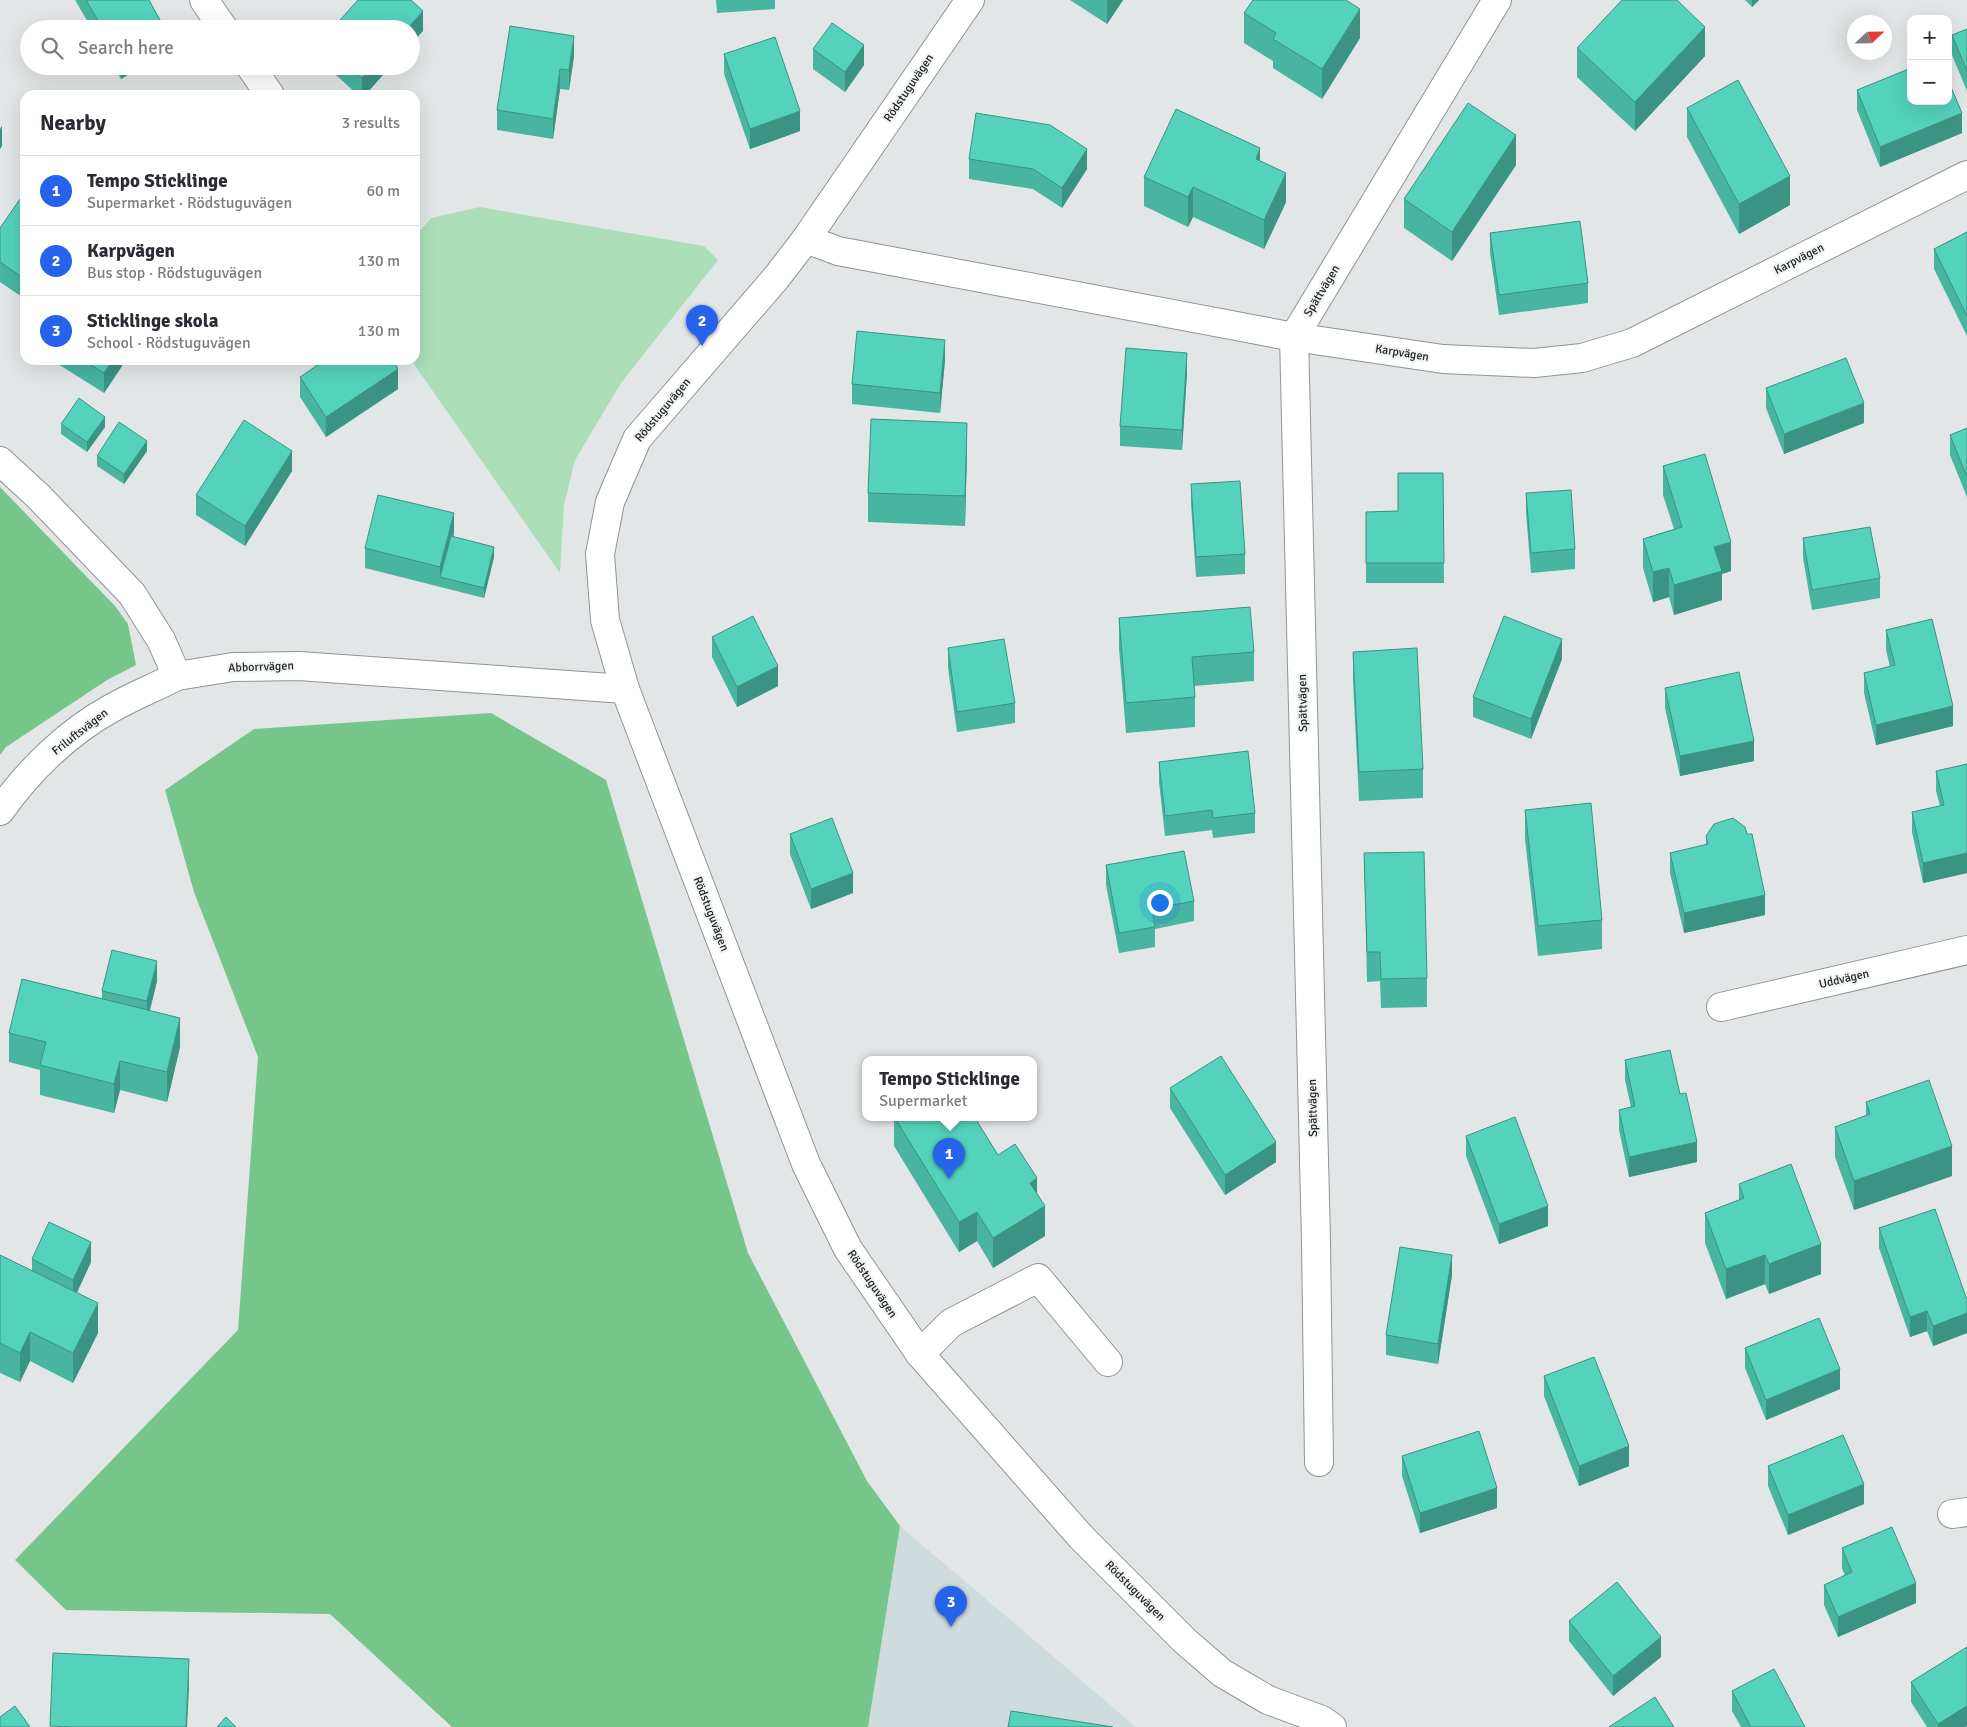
<!DOCTYPE html>
<meta charset="utf-8">
<style>
:root{--surface:#fff;--page:#f7f7f7;--text:#2b2b33;--muted:#7c7c81;--line:#e1e1e2;--accent:#2563eb}
body{margin:0;font-family:Signika,sans-serif;background:var(--page);color:var(--text)}
.controls{position:absolute;right:15px;top:15px;display:grid;overflow:hidden;border-radius:10px;box-shadow:0 5px 20px #0002}
.controls button{width:45px;height:45px;display:grid;place-items:center;padding:0;border:0;border-bottom:1px solid var(--line);background:var(--surface);color:var(--text);font:25px sans-serif}
.compass{position:absolute;left:1847px;top:15px;width:45px;height:45px;border-radius:50%;background:var(--surface);box-shadow:0 5px 20px #0002;rotate:68deg}
.you{position:absolute;left:1159px;top:902px;width:18px;height:18px;margin:-12px;border:4px solid #fff;border-radius:50%;background:#1a73e8;box-shadow:0 0 0 8px #1a73e833}
.badge{display:grid;place-items:center;width:32px;height:32px;border-radius:50%;background:var(--accent);color:#fff;font-size:16px;font-weight:700}
.pin{position:absolute;translate:-50% -41px;filter:drop-shadow(0 1px 2px #0008)}
.pin::after{content:'';position:absolute;top:26px;width:18px;height:15px;background:inherit;clip-path:polygon(0 0,100% 0,50% 100%)}
.popup{position:absolute;left:862px;top:1056px;width:175px;height:65px;box-sizing:border-box;display:grid;place-content:center;border-radius:10px;background:var(--surface);filter:drop-shadow(0 1px 4px #0005);font-size:16px;white-space:nowrap;color:var(--muted)}
.popup b{font-size:19px;color:var(--text)}
.popup::after{content:'';position:absolute;left:50%;top:100%;margin-left:-10px;border:10px solid transparent;border-top-color:var(--surface)}
.list{margin:0;padding:0;list-style:none}
h2{display:flex;justify-content:space-between;align-items:center;height:65px;margin:0;padding:0 20px;font-size:21px}
h2 small{font-size:16px;font-weight:400;color:var(--muted)}
.list li{display:grid;grid-template-columns:32px 1fr auto;gap:15px;align-items:center;box-sizing:border-box;height:70px;padding:0 20px;border-top:1px solid var(--line)}
.list b{display:block;font-size:19px;white-space:nowrap}
.list p{margin:0;font-size:16px;white-space:nowrap;color:var(--muted)}
.list em{font-size:16px;font-style:normal;color:var(--muted)}
.icon{flex:none;width:28px;height:28px;fill:none;stroke:currentColor;stroke-width:2;stroke-linecap:round;stroke-linejoin:round}
.map{position:relative;flex:none;width:1967px;height:1727px;overflow:hidden}
.search{position:absolute;background:var(--surface);box-shadow:0 5px 20px #0002;left:20px;top:20px;width:400px;height:55px;display:flex;align-items:center;gap:12px;box-sizing:border-box;padding:0 18px;border-radius:28px;color:var(--muted);font-size:19px}
.panel{position:absolute;background:var(--surface);box-shadow:0 5px 20px #0002;left:20px;top:90px;width:400px;height:275px;border-radius:15px}
.map>svg:first-child{display:block}
</style>
<div class="map">
<svg width="1967" height="1727" viewBox="0 0 1967 1727">
<rect width="100%" height="100%" fill="#e2e6e7"/>
<path fill="#cfdcde" d="M900 1526 1136 1727H868Z"/>
<path fill="#acdfb7" d="M480 207 704 246 718 260 621 383 575 460 564 505 560 573 411 360H415V237L431 218Z"/>
<g fill="#76c68b">
<path d="M0 487 115 606 128 624 136 665 107 680 6 747 0 755Z"/>
<path d="M491 713 606 780 748 1253 867 1481 900 1526 868 1727H452L330 1614 66 1610 15 1560 238 1330 258 1057 194 892 165 790 254 729Z"/>
</g>
<g fill="none" stroke-linecap="round" stroke-linejoin="round">
<defs>
<g id="minor">
<path d="M204 0 224 29"/>
<path d="M970 0 806 239 776 278 637 439 610 502 600 554 605 620 625 689 806 1164 848 1249 920 1354 1081 1537 1185 1641 1222 1673 1268 1700 1322 1720 1332 1727"/>
<path d="M250 66 270 95"/>
<path d="M806 239 838 251 1294 337 1443 359 1534 363 1582 358 1632 343 1967 175"/>
<path d="M0 461 38 496 132 594 161 640 177 676 233 667 299 666 625 689"/>
<path d="M0 811C29 770 68 732 112 708 133 696 156 687 177 676"/>
<path d="M1721 1007 1967 950"/>
<path d="M920 1354 951 1323 1038 1278 1108 1362"/>
<path d="M1319 1462 1316 1241 1294 337 1497 0"/>
<path d="M1952 1514 1967 1512"/>
</g>
</defs>
<use href="#minor" stroke="#909495" stroke-width="30"/>
<use href="#minor" stroke="#fff" stroke-width="28"/>
</g>
<g fill="#48b5a1">
<path d="M75 0H149L165 29H92Z"/>
<path d="M716 0H775V9L717 13Z"/>
<path d="M1070 0H1123L1107 24Z"/>
<path d="M1745 0H1759L1752 7Z"/>
<path d="M1244 13 1360 38 1322 99 1273 68V61L1244 43Z"/>
<path d="M1967 29V91L1952 55V35Z"/>
<path d="M1577 48 1705 56 1635 131 1577 77Z"/>
<path d="M813 49 864 65 845 92 813 69Z"/>
<path d="M724 54 800 131 750 149 724 74Z"/>
<path d="M574 56 569 90 560 89 553 139 497 130V110Z"/>
<path d="M114 66H142L121 79Z"/>
<path d="M326 66H391L365 95H358Z"/>
<path d="M1857 90 1962 133 1880 167 1857 110Z"/>
<path d="M1687 108 1790 205 1739 234 1687 137Z"/>
<path d="M969 159 1087 169 1062 208 1033 189 969 179Z"/>
<path d="M1260 161 1286 202 1264 249 1193 217 1188 227 1144 206V177Z"/>
<path d="M1516 165 1452 261 1404 228V199Z"/>
<path d="M25 192V299L0 282V228Z"/>
<path d="M1967 232V336L1934 269V249Z"/>
<path d="M1490 233 1588 283V303L1499 315 1490 253Z"/>
<path d="M58 360H126L104 393 58 364Z"/>
<path d="M945 360 940 413 852 404V384Z"/>
<path d="M1187 373 1182 450 1120 446V426Z"/>
<path d="M300 377 398 389 326 437 300 397Z"/>
<path d="M1766 388 1864 423 1784 454 1766 408Z"/>
<path d="M61 424 105 427 87 452 61 434Z"/>
<path d="M1967 428V497L1950 455V435Z"/>
<path d="M147 451 124 484 97 466V456Z"/>
<path d="M967 452 965 526 868 522V493Z"/>
<path d="M1663 466 1731 571 1722 574V600L1674 615 1669 597 1653 602 1643 568V539L1674 529 1663 495Z"/>
<path d="M292 471 245 546 196 515V495Z"/>
<path d="M1443 473 1444 583H1366V512L1398 511Z"/>
<path d="M1191 484 1245 554V574L1196 577 1191 504Z"/>
<path d="M1526 493 1575 549V569L1531 573 1526 513Z"/>
<path d="M454 533 453 537 494 557 484 598 365 568V548Z"/>
<path d="M1803 538 1880 578V598L1812 610 1803 558Z"/>
<path d="M1119 618 1254 652V681L1194 686 1195 697V727L1126 733 1119 648Z"/>
<path d="M1886 630 1953 726 1876 745 1864 693V673L1890 667 1886 650Z"/>
<path d="M712 637 778 686 737 707 712 657Z"/>
<path d="M948 648 1015 703V723L957 732 948 668Z"/>
<path d="M1353 652 1423 769V798L1359 801 1353 681Z"/>
<path d="M1562 659 1531 739 1473 717V697Z"/>
<path d="M1665 688 1754 761 1680 776 1665 708Z"/>
<path d="M1159 762 1255 813V833L1213 838 1212 830 1165 836 1159 782Z"/>
<path d="M1967 764V873L1923 883 1912 832V812L1940 806 1936 791V771Z"/>
<path d="M1525 810 1602 920V949L1538 956 1525 839Z"/>
<path d="M790 834 853 893 811 909 790 854Z"/>
<path d="M1706 836 1765 915 1684 933 1670 873V853L1706 845Z"/>
<path d="M1364 853 1427 978V1007L1381 1008 1380 981 1367 982Z"/>
<path d="M1106 865 1194 901V921L1155 929V947L1119 953 1106 885Z"/>
<path d="M157 981 150 1010 180 1047 167 1102 120 1090 114 1113 40 1095V1070L9 1062V1033L102 999V991Z"/>
<path d="M1625 1060 1680 1094 1697 1162 1629 1177 1619 1130V1110L1631 1107 1625 1080Z"/>
<path d="M1170 1088 1276 1162 1225 1195 1170 1108Z"/>
<path d="M1866 1102 1952 1176 1854 1210 1835 1157V1127L1866 1116Z"/>
<path d="M894 1118H975L998 1155 1037 1194 1045 1236 993 1268 977 1241 959 1252 894 1146Z"/>
<path d="M1466 1136 1548 1226 1499 1244 1466 1156Z"/>
<path d="M1739 1184 1821 1274 1769 1294 1765 1284 1726 1299 1705 1243V1213L1739 1200Z"/>
<path d="M1879 1228 1967 1300V1333L1933 1346 1927 1331 1910 1337 1879 1248Z"/>
<path d="M0 1255 32 1271V1259L91 1262 77 1293 98 1333 73 1383 30 1361 20 1382 0 1373Z"/>
<path d="M1452 1275 1438 1364 1386 1355V1335Z"/>
<path d="M1745 1348 1840 1389 1766 1420 1745 1368Z"/>
<path d="M1544 1376 1629 1466 1579 1486 1544 1396Z"/>
<path d="M1402 1456 1497 1508 1420 1533 1402 1476Z"/>
<path d="M1768 1466 1864 1504 1788 1535 1768 1486Z"/>
<path d="M1842 1548 1916 1603 1838 1637 1824 1605V1585L1845 1576 1842 1568Z"/>
<path d="M1569 1621 1661 1657 1613 1696 1569 1641Z"/>
<path d="M1967 1647V1726L1965 1727H1927L1911 1702V1682Z"/>
<path d="M1732 1691 1805 1727H1741L1732 1711Z"/>
</g>
<g fill="#3b9383">
<path d="M1107 0H1123L1107 24Z"/>
<path d="M1752 0H1759L1752 7Z"/>
<path d="M1360 9V38L1322 99V69Z"/>
<path d="M423 11V31L411 44V29H407Z"/>
<path d="M1705 27V56L1635 131V102Z"/>
<path d="M574 36V56L569 90V70Z"/>
<path d="M864 45V65L845 92V72Z"/>
<path d="M121 66H142L121 79Z"/>
<path d="M373 66H391L365 95H362V78Z"/>
<path d="M560 69V89L553 139V119Z"/>
<path d="M800 111V131L750 149V129Z"/>
<path d="M1962 113V133L1880 167V147Z"/>
<path d="M2 126V146L0 149V129Z"/>
<path d="M1516 135V165L1452 261V232Z"/>
<path d="M1260 148V177L1256 159Z"/>
<path d="M1087 149V169L1062 208V188Z"/>
<path d="M1286 173V202L1264 249V220Z"/>
<path d="M1790 176V205L1739 234V204Z"/>
<path d="M1193 187V217L1188 227V197Z"/>
<path d="M945 340V360L940 413V393Z"/>
<path d="M1187 353V373L1182 450V430Z"/>
<path d="M113 360H126L104 393V373Z"/>
<path d="M398 369V389L326 437V417Z"/>
<path d="M1864 403V423L1784 454V434Z"/>
<path d="M105 417V427L87 452V442Z"/>
<path d="M967 423V452L965 526V496Z"/>
<path d="M147 441V451L124 484V474Z"/>
<path d="M292 451V471L245 546V526Z"/>
<path d="M454 513V533L443 577H440V567Z"/>
<path d="M1731 542V571L1722 574V600L1674 615V585L1714 547Z"/>
<path d="M494 547V557L484 598V588Z"/>
<path d="M1669 568V597L1653 602V572Z"/>
<path d="M1562 639V659L1531 739V719Z"/>
<path d="M778 666V686L737 707V687Z"/>
<path d="M1953 706V726L1876 745V725Z"/>
<path d="M1754 741V761L1680 776V756Z"/>
<path d="M1967 853V873L1923 883V863Z"/>
<path d="M853 873V893L811 909V889Z"/>
<path d="M1765 895V915L1684 933V913Z"/>
<path d="M157 961V981L147 1021V1001Z"/>
<path d="M180 1018V1047L167 1102V1072Z"/>
<path d="M120 1061V1090L114 1113V1084Z"/>
<path d="M1276 1142V1162L1225 1195V1175Z"/>
<path d="M1697 1142V1162L1629 1177V1157Z"/>
<path d="M1952 1146V1176L1854 1210V1181Z"/>
<path d="M1037 1178V1208L1030 1183Z"/>
<path d="M1045 1206V1236L993 1268V1238Z"/>
<path d="M1548 1206V1226L1499 1244V1224Z"/>
<path d="M977 1212V1241L959 1252V1222Z"/>
<path d="M91 1242V1262L73 1300V1280Z"/>
<path d="M1821 1244V1274L1769 1294V1264Z"/>
<path d="M1452 1255V1275L1438 1364V1344Z"/>
<path d="M1765 1255V1284L1726 1299V1269Z"/>
<path d="M98 1303V1333L73 1383V1353Z"/>
<path d="M1927 1311V1331L1910 1337V1317Z"/>
<path d="M1967 1313V1333L1933 1346V1326Z"/>
<path d="M30 1332V1361L20 1382V1353Z"/>
<path d="M1840 1369V1389L1766 1420V1400Z"/>
<path d="M1629 1446V1466L1579 1486V1466Z"/>
<path d="M1864 1484V1504L1788 1535V1515Z"/>
<path d="M1497 1488V1508L1420 1533V1513Z"/>
<path d="M1916 1583V1603L1838 1637V1617Z"/>
<path d="M1661 1637V1657L1613 1696V1676Z"/>
<path d="M189 1659V1689L187 1727H186Z"/>
<path d="M1967 1706V1726L1965 1727H1938V1724Z"/>
</g>
<g fill="#54d2bb" stroke="#3b9383">
<path d="M86 0H149L165 29H103Z"/>
<path d="M358 0H411L423 11 407 29H332Z"/>
<path d="M1253 0H1346L1360 9 1322 69 1273 39 1276 33 1244 13Z"/>
<path d="M1622 0H1677L1705 27 1635 102 1577 48Z"/>
<path d="M832 23 864 45 845 72 813 49Z"/>
<path d="M510 26 574 36 569 70 560 69 553 119 497 110Z"/>
<path d="M1967 29V71L1952 35Z"/>
<path d="M775 37 800 111 750 129 724 54Z"/>
<path d="M349 66H373L362 78Z"/>
<path d="M1911 68V101H1948V80L1962 113 1880 147 1857 90Z"/>
<path d="M1738 80 1790 176 1739 204 1687 108Z"/>
<path d="M1468 103 1516 135 1452 232 1404 199Z"/>
<path d="M1176 109 1260 148 1256 159 1286 173 1264 220 1193 187 1188 197 1144 177Z"/>
<path d="M976 113 1050 125 1087 149 1062 188 1033 169 969 159Z"/>
<path d="M25 192V279L0 262V228Z"/>
<path d="M1580 221 1588 283 1499 295 1490 233Z"/>
<path d="M1967 232V316L1934 249Z"/>
<path d="M857 331 945 340 940 393 852 384Z"/>
<path d="M1126 348 1187 353 1182 430 1120 426Z"/>
<path d="M1846 358 1864 403 1784 434 1766 388Z"/>
<path d="M83 360H113L104 373Z"/>
<path d="M325 360H393L398 369 326 417 300 377Z"/>
<path d="M79 398 105 417 87 442 61 424Z"/>
<path d="M871 419 967 423 965 496 868 493Z"/>
<path d="M244 420 292 451 245 526 196 495Z"/>
<path d="M119 422 147 441 124 474 97 456Z"/>
<path d="M1967 428V477L1950 435Z"/>
<path d="M1705 454 1731 542 1714 547 1722 571 1674 585 1669 568 1653 572 1643 539 1682 527 1663 466Z"/>
<path d="M1398 473H1443L1444 563H1366V512L1398 511Z"/>
<path d="M1240 481 1245 554 1196 557 1191 484Z"/>
<path d="M1571 490 1575 549 1531 553 1526 493Z"/>
<path d="M378 495 454 513 440 567 365 548Z"/>
<path d="M1870 527 1880 578 1812 590 1803 538Z"/>
<path d="M451 536 494 547 484 588 440 577Z"/>
<path d="M1250 607 1254 652 1192 657 1195 697 1126 703 1119 618Z"/>
<path d="M753 616 778 666 737 687 712 637Z"/>
<path d="M1504 616 1562 639 1531 719 1473 697Z"/>
<path d="M1932 619 1953 706 1876 725 1864 673 1895 665 1886 630Z"/>
<path d="M1004 639 1015 703 957 712 948 648Z"/>
<path d="M1417 648 1423 769 1359 772 1353 652Z"/>
<path d="M1739 672 1754 741 1680 756 1665 688Z"/>
<path d="M1248 751 1255 813 1213 818 1212 810 1165 816 1159 762Z"/>
<path d="M1967 764V853L1923 863 1912 812 1944 805 1936 771Z"/>
<path d="M1591 803 1602 920 1538 926 1525 810Z"/>
<path d="M832 818 853 873 811 889 790 834Z"/>
<path d="M1733 818 1745 827 1747 834H1752L1765 895 1684 913 1670 853 1708 844 1706 836 1714 824Z"/>
<path d="M1184 851 1194 901 1152 909 1155 927 1119 933 1106 865Z"/>
<path d="M1424 852 1427 978 1381 979 1380 952H1367L1364 853Z"/>
<path d="M112 950 157 961 147 1001 102 991Z"/>
<path d="M22 979 180 1018 167 1072 120 1061 114 1084 40 1065 46 1042 9 1033Z"/>
<path d="M1670 1050 1680 1094 1686 1093 1697 1142 1629 1157 1619 1110 1635 1106 1625 1060Z"/>
<path d="M1221 1056 1276 1142 1225 1175 1170 1088Z"/>
<path d="M1929 1080 1952 1146 1854 1181 1835 1127 1870 1114 1866 1102Z"/>
<path d="M1515 1117 1548 1206 1499 1224 1466 1136Z"/>
<path d="M895 1118H975L998 1155 1015 1144 1037 1178 1030 1183 1045 1206 993 1238 977 1212 959 1222Z"/>
<path d="M1791 1164 1821 1244 1769 1264 1765 1255 1726 1269 1705 1213 1744 1198 1739 1184Z"/>
<path d="M1935 1209 1967 1300V1313L1933 1326 1927 1311 1910 1317 1879 1228Z"/>
<path d="M49 1222 91 1242 73 1280 32 1259Z"/>
<path d="M1400 1247 1452 1255 1438 1344 1386 1335Z"/>
<path d="M0 1255 98 1303 73 1353 30 1332 20 1353 0 1343Z"/>
<path d="M1819 1318 1840 1369 1766 1400 1745 1348Z"/>
<path d="M1594 1357 1629 1446 1579 1466 1544 1376Z"/>
<path d="M1479 1431 1497 1488 1420 1513 1402 1456Z"/>
<path d="M1843 1435 1864 1484 1788 1515 1768 1466Z"/>
<path d="M1892 1527 1916 1583 1838 1617 1824 1585 1852 1572 1842 1548Z"/>
<path d="M1617 1582 1661 1637 1613 1676 1569 1621Z"/>
<path d="M1967 1647V1706L1938 1724 1911 1682Z"/>
<path d="M53 1653 189 1659 186 1727H72L50 1726Z"/>
<path d="M1774 1669 1805 1727H1751L1732 1691Z"/>
<path d="M1655 1697 1674 1727H1609Z"/>
<path d="M15 1706 30 1727H0V1717Z"/>
<path d="M1011 1711 1113 1727H1008Z"/>
<path d="M226 1717 236 1727H217Z"/>
</g>
<g text-anchor="middle" dominant-baseline="central" stroke-width="4" stroke-linejoin="round" paint-order="stroke">
<g font-size="12" fill="#222323" stroke="#eff3f4">
<text transform="translate(909 88) rotate(-56)">Rödstuguvägen</text>
<text transform="translate(1799 259) rotate(-27)">Karpvägen</text>
<text transform="translate(1322 291) rotate(-59)">Spättvägen</text>
<text transform="translate(1402 353) rotate(9)">Karpvägen</text>
<text transform="translate(663 410) rotate(-50)">Rödstuguvägen</text>
<text transform="translate(261 667) rotate(-2)">Abborrvägen</text>
<text transform="translate(1303 703) rotate(-91)">Spättvägen</text>
<text transform="translate(80 732) rotate(-38)">Friluftsvägen</text>
<text transform="translate(711 914) rotate(69)">Rödstuguvägen</text>
<text transform="translate(1844 979) rotate(-13)">Uddvägen</text>
<text transform="translate(1313 1108) rotate(-91)">Spättvägen</text>
<text transform="translate(872 1284) rotate(56)">Rödstuguvägen</text>
<text transform="translate(1135 1591) rotate(45)">Rödstuguvägen</text>
</g>
</g>
</svg>
<div class="controls">
<button>+</button>
<button>−</button>
</div>
<svg class="compass" viewBox="-18 -18 36 36"><path d="M0-13l5 13h-10z" fill="#e53935"/><path d="M0 13l5-13h-10z" fill="#7c7c81"/></svg>
<div class="you"></div>
<div class="pin badge" style="left:949px;top:1179px">1</div>
<div class="popup"><b>Tempo Sticklinge</b>Supermarket</div>
<div class="pin badge" style="left:702px;top:346px">2</div>
<div class="pin badge" style="left:951px;top:1627px">3</div>
<div class="search"><svg class="icon" aria-label="search" viewBox="0 0 24 24"><circle cx="10" cy="10" r="6"/><path d="M15 15l6 6"/></svg>Search here</div>
<section class="panel">
<h2>Nearby<small>3 results</small></h2>
<ul class="list">
<li><span class="badge">1</span><div><b>Tempo Sticklinge</b><p>Supermarket · Rödstuguvägen</p></div><em>60 m</em></li>
<li><span class="badge">2</span><div><b>Karpvägen</b><p>Bus stop · Rödstuguvägen</p></div><em>130 m</em></li>
<li><span class="badge">3</span><div><b>Sticklinge skola</b><p>School · Rödstuguvägen</p></div><em>130 m</em></li>
</ul>
</section>
</div>
